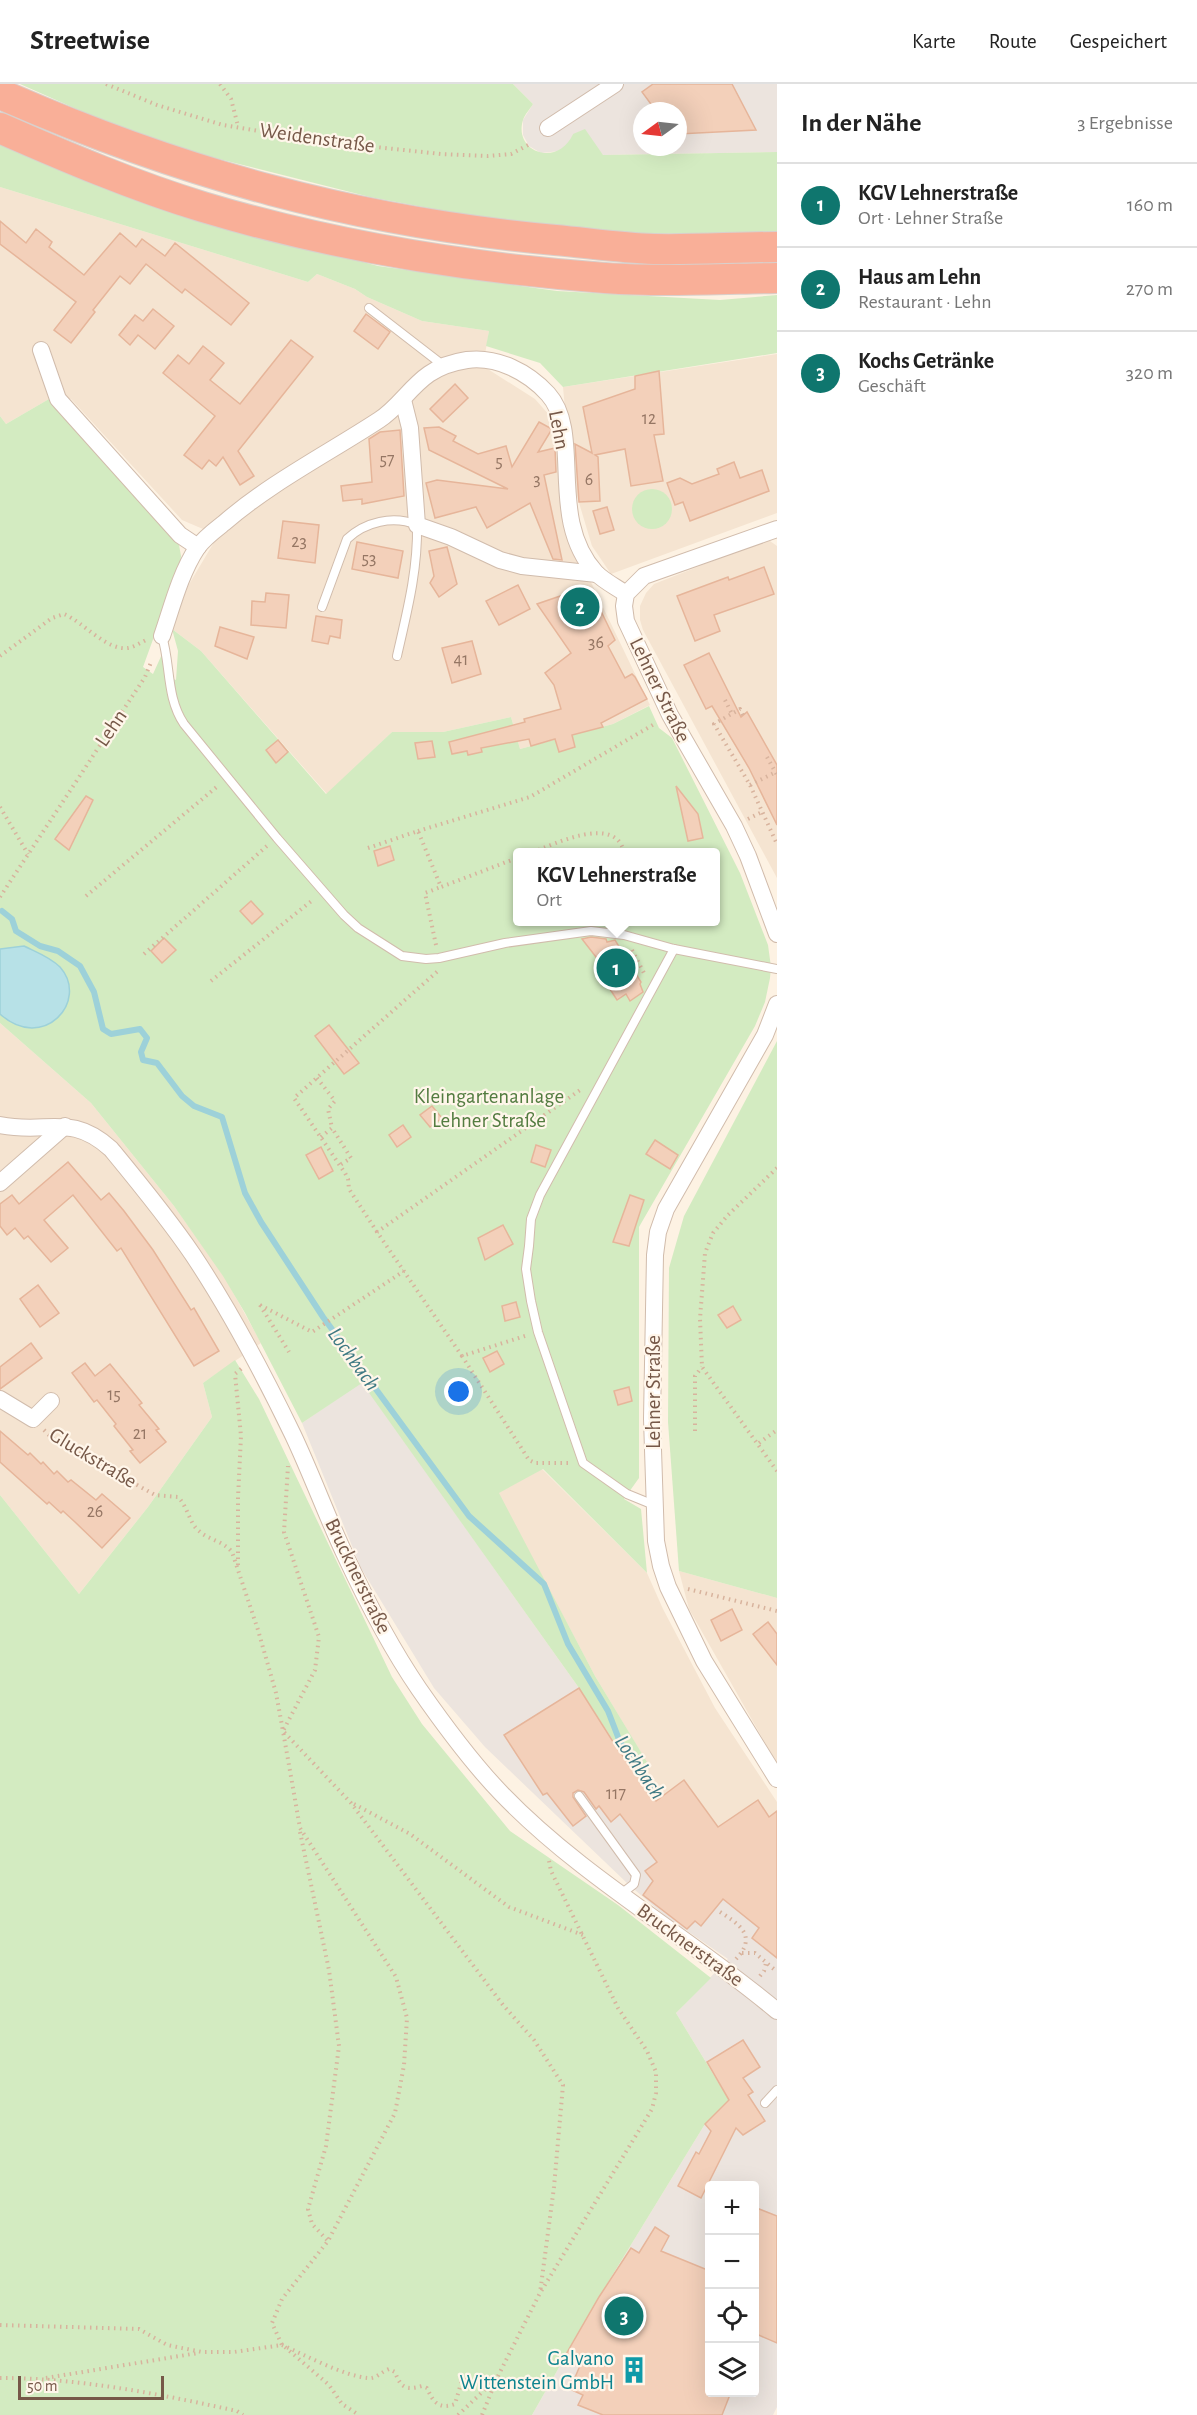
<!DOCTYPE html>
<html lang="de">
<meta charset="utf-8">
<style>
:root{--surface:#fff;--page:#f2f2f2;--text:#222;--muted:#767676;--line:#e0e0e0;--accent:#0f766e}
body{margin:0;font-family:"Alegreya Sans",sans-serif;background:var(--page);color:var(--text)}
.controls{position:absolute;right:18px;bottom:18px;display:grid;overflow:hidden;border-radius:6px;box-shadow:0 6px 24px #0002}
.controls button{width:54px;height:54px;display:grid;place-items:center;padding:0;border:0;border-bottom:2px solid var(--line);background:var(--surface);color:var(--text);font:30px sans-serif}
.compass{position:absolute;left:633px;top:18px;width:54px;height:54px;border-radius:50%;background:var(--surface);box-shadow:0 6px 24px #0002;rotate:255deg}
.scale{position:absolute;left:18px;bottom:15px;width:146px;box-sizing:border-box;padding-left:6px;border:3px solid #765848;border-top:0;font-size:16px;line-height:21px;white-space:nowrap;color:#765848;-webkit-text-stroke:4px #fff6ea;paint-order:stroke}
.you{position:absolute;left:459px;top:1308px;width:21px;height:21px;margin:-15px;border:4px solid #fff;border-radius:50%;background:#1a73e8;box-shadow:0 0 0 9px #1a73e833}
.badge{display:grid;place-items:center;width:39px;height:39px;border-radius:50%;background:var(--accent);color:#fff;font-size:20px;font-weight:700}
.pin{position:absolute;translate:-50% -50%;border:3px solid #fff;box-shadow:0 2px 6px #0006}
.popup{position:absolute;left:513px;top:764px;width:207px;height:78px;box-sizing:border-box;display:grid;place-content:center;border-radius:6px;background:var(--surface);filter:drop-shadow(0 2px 4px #0005);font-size:20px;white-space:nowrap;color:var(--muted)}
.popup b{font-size:22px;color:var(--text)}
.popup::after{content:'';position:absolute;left:50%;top:100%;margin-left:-12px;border:12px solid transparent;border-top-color:var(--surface)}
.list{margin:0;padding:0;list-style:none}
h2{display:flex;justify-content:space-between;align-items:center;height:78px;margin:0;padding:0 24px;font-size:26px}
h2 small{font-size:20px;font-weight:400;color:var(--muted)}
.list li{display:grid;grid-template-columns:39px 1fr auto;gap:18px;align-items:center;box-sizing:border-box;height:84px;padding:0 24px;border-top:2px solid var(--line)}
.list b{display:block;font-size:22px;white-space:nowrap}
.list p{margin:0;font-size:20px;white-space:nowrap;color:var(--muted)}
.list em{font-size:20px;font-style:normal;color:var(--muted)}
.icon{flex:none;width:33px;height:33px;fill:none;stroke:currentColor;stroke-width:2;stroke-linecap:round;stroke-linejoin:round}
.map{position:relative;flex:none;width:777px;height:2331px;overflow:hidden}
header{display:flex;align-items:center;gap:36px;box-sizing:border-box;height:84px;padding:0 30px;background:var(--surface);border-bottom:2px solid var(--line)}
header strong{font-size:28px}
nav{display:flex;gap:33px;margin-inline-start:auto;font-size:21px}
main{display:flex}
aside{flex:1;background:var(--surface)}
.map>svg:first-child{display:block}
</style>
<header>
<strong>Streetwise</strong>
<nav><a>Karte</a><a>Route</a><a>Gespeichert</a></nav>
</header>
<main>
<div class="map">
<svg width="777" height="2331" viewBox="0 0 777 2331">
<rect width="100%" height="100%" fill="#fdf2e3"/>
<g fill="#f5e4d1">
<path d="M0 103 308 198 317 190 355 205 367 213 422 237 489 247 483 282 535 315 550 332 557 355 564 442 650 621 613 640 520 665 511 633 443 648H392L327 710 201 567 172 545 188 502 213 460 203 445 182 436 71 315H49L6 340 0 332Z"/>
<path d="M777 270V429L611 490 592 462 571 392 563 303Z"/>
<path d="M770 457 777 462V794L643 546 640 536V522L646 509 654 500 761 458Z"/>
<path d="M0 939 91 1019 174 1122 224 1192 261 1259 203 1299 212 1333 148 1423 79 1510 0 1411Z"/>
<path d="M542 1385 647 1489 663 1525 715 1624 777 1718V1727L708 1778 696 1769 633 1687 646 1677 595 1592 498 1409Z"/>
<path d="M679 1487 777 1514V1680L689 1525Z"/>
</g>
<g fill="#ece4de" fill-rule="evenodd">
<path d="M513 0H777V68L603 71 573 50 570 58 560 67 541 69 529 62 523 51V36L533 20ZM642 27H678V63H642Z"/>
<path d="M362 1298 579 1604 633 1687 696 1769 708 1778 777 1727V2323L773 2331H532L599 2213 705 2040 729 2016 676 1929 728 1875 664 1831 628 1800 485 1663 434 1604 361 1484 302 1339ZM710 2102H754V2308H710Z"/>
</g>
<g fill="#d3ebc1" fill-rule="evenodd">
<path d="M20 0H513L533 20C530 25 525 30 523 36 513 68 558 84 573 50L585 45 603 71 777 68V149L744 151 631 149 471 132 370 113 151 58Z"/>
<path d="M0 56 151 122 378 182 557 207 720 216 777 211V269L563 303 540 279 486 262 489 247 422 237 367 213 355 205 317 190 308 198 0 103Z"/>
<path d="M49 315 179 461 181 472 180 481 143 583 153 590 163 568 165 592 176 596 178 567 172 545 201 567 326 710 392 648H443L511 633 520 665 613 640 649 622 659 644 672 654 740 789 768 861 771 883 770 894 765 918 755 942 639 1143V1394L624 1415 641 1425 647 1489 543 1385 499 1409 595 1592 647 1678 633 1687 579 1604 362 1299 302 1339 245 1229 223 1192 174 1122 91 1019 0 939V332L6 340ZM517 768H715V838H517Z"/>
<circle cx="652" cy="425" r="20"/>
<path d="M777 957V1514L679 1487 668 1338 669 1184 684 1132Z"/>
<path d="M235 1276 259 1315 392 1593 422 1640 510 1747 618 1821 711 1894 676 1929 729 2016 705 2040 599 2213 532 2331H0V1411L79 1510 148 1423 212 1333 203 1299Z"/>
</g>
<path fill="#b7e1e7" stroke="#9dd1d9" stroke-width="1.5" d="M24 862C36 868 50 873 60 883 90 917 43 969 0 930V865Z"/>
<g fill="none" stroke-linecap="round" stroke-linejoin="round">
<path stroke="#9dd1d9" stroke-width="6" d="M2 827 12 835 16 847 40 862 58 867 80 882 94 908 103 945 111 950 140 945 147 954 141 968 143 976 157 979 182 1012 194 1022 222 1033 245 1109 261 1138 323 1233 469 1432 544 1500 568 1560 608 1627 620 1658 663 1719"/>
</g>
<g fill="#f3d0ba" stroke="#e6b59a" stroke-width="1.5">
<path d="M653 0H732L756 46 678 50V27H656L642 8Z"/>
<path d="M0 137 26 159 36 145 52 158 49 163 84 191 120 149 136 163 142 155 165 172 175 159 249 219 231 241 185 205 182 209 146 180 130 200 120 192 93 226 95 228 71 259 54 246 76 218 0 160Z"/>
<path d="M153 225 174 242 155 265 138 251 130 261 119 251 135 231 143 237Z"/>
<path d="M366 230 390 248 378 265 354 247Z"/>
<path d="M291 256 313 273 238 367 254 392 240 401 223 373 216 382 209 376 202 385 184 371 215 332 163 289 178 271 189 280 203 262 224 279 210 296 240 320Z"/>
<path d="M659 287 664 350 654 351 663 397 631 402 625 365 595 371 598 373 600 417 579 418 575 360 592 369 583 323 635 305V292Z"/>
<path d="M455 300 468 314 443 338 430 325Z"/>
<path d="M539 338 552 345 538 368 555 364 556 388 544 391 562 476 553 475 530 419 487 444 476 423 435 434 426 399 437 396 508 405 429 366 424 344 439 343 456 352 453 357 478 370 506 362 512 383Z"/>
<path d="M400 346 404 412 362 420V415L343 417 341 402 372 398 369 355 380 348Z"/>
<path d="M734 378 740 394 762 386 769 407 690 437 683 418 675 421 667 399 680 394 692 400 719 390 717 385Z"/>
<path d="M607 423 614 446 600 450 593 427Z"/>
<path d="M283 437 319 441 315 479 278 474Z"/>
<path d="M357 458 403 467 398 494 352 485Z"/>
<path d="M447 463 457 500 439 513 430 499 434 492 429 467Z"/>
<path d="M764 483 774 510 714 531 720 547 695 557 677 512 728 493 729 496Z"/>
<path d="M518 501 530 525 499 541 486 517Z"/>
<path d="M266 509 289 511 286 544 251 541 252 517 265 518Z"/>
<path d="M569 509 572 523 597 519 615 556 608 562 625 594 632 590 635 593 647 615 601 639 603 643 572 651 575 663 559 668 555 655 531 662 529 655 481 664 482 668 468 671 467 667 452 670 449 658 525 638 524 635 561 625 554 601 545 589 571 569 537 520Z"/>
<path d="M316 532 342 536 340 554 330 552 328 560 312 557Z"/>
<path d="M220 543 254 553 247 575 215 562Z"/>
<path d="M472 557 481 590 452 599 442 564Z"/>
<path d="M709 569 741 633 747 628 777 681V741L749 684 712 622 706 625 684 581Z"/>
<path d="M278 656 288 668 276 679 266 666Z"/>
<path d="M432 657 435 673 418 675 415 659Z"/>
<path d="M676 702 698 730 703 754 688 757Z"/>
<path d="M86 712 93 716 69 766 55 755Z"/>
<path d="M390 762 394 776 378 782 374 767Z"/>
<path d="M251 817 263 830 252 840 240 827Z"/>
<path d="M591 853 606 855 607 858 615 856 641 898 640 900 643 908 630 917 626 910 617 916 597 885 603 882 582 855Z"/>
<path d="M164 854 176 866 162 879 151 867Z"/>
<path d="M329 941 359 979 344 990 315 952Z"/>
<path d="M432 1022 442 1034 430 1043 420 1031Z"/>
<path d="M403 1041 411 1053 397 1063 389 1051Z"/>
<path d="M655 1056 678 1071 670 1085 646 1070Z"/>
<path d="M536 1061 551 1066 545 1083 531 1078Z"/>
<path d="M321 1063 333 1087 319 1095 306 1071Z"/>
<path d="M68 1078 101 1116 109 1109 124 1127 153 1166 191 1226 194 1224 219 1267 194 1282 121 1164 117 1167 73 1111 44 1136 68 1164 51 1178 28 1152 24 1155 15 1144 7 1151 0 1142V1120L12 1111 19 1120Z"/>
<path d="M630 1111 644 1116 629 1162 613 1158Z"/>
<path d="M503 1141 513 1160 485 1176 478 1154Z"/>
<path d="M38 1201 59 1229 40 1243 20 1215Z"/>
<path d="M516 1218 520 1233 505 1237 502 1222Z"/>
<path d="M733 1222 741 1236 727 1244 718 1231Z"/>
<path d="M31 1259 42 1274 0 1305V1283Z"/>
<path d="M497 1267 504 1280 490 1288 483 1274Z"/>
<path d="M85 1279 95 1292 110 1280 142 1319 139 1321 159 1345 156 1346 166 1358 140 1379 130 1367 133 1366 114 1342 116 1340 97 1316 94 1318 72 1289Z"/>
<path d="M629 1303 632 1317 618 1321 614 1307Z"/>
<path d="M0 1347 28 1371 30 1369 41 1380 43 1378 54 1390 57 1387 68 1398 71 1396 96 1416 102 1410 130 1434 102 1464 75 1438 63 1427 61 1429 49 1418 47 1420 0 1378Z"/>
<path d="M732 1525 742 1546 721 1557 711 1536Z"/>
<path d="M768 1538 777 1550V1581L753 1550Z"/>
<path d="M579 1604 617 1664 656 1717 684 1696 718 1743 758 1716 769 1733 777 1727V1874L752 1854 759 1844 723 1815 701 1842 695 1837 687 1845 643 1811 653 1797 645 1787 657 1778 620 1730 611 1738 599 1722 596 1725 584 1708 578 1706 573 1709V1713L586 1732 573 1742 547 1709 543 1711 504 1651Z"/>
<path d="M743 1956 760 1983 743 1994 753 2008 748 2011 765 2037 743 2051 736 2044 701 2114 678 2102 696 2068 699 2070 711 2047 705 2040 729 2016 707 1978Z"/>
<path d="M754 2123 777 2132V2259L754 2249Z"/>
<path d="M655 2143 669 2152 661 2167 710 2187V2308H731L722 2331H603L578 2321 583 2311 570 2305 582 2277 565 2272 599 2213 631 2164 639 2169Z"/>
</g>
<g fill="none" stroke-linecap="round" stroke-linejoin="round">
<defs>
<g id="lane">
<path d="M369 224 444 282"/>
<path d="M322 523 347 455C365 438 393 431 417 441 418 486 407 528 397 572"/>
<path d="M162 552C171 582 166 613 184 640L277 754 344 831 358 844 402 872 426 875 439 874 505 859 591 847 624 851 674 865 777 885"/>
<path d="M654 1421 627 1410 583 1379 538 1248 531 1217 526 1185 529 1162 531 1135 540 1111 674 865"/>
<path d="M579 1712 636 1791 634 1800 621 1810"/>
<path d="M765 2019 777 2006"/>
</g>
<g id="street">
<path d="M548 44 615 0"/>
<path d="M41 266 58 315 180 451 198 463"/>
<path d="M403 316 410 344 417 441 451 453 500 476 522 482 597 490"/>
<path d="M777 445 644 492 626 510 624 522 626 537 670 631 734 742 748 772 777 850"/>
<path d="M162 552C172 523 180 490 197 464 204 454 215 446 224 439 270 399 327 370 379 336 398 324 410 303 429 290 439 283 454 278 467 276 497 272 528 288 548 310 584 350 546 434 596 489 604 497 616 503 626 510"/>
<path d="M777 920 765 951 666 1125 658 1148 655 1171 652 1335 656 1457 661 1482 668 1503 704 1577 777 1695"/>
<path d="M0 1041C47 1051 70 1028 111 1065 139 1099 168 1134 193 1171 231 1228 263 1289 293 1351 312 1391 327 1433 346 1473 367 1518 391 1564 419 1605 444 1641 471 1678 502 1710 583 1794 688 1852 777 1927"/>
<path d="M0 1099 65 1042"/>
<path d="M0 1315 33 1335 51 1317"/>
</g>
<g id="highway">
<path d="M0 10C182 90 357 138 555 156 588 159 621 164 654 165 695 166 736 163 777 163"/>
<path d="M0 44C66 73 134 102 203 123 333 162 469 184 605 194 661 198 720 195 777 194"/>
</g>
</defs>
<use href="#lane" stroke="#d1bcac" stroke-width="10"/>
<use href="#street" stroke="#d1bcac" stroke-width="18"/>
<use href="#highway" stroke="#d9d0cc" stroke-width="32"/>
<g stroke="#d8b39d" stroke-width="4" stroke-dasharray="1.5 4.5" stroke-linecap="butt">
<path d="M106 0 157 21 223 41 320 57 441 70 488 72 511 70 532 59"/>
<path d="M220 0 231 15 238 42"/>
<path d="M0 572 52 534 64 530C83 538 107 567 128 564 134 563 140 559 146 556"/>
<path d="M725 616 732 630"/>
<path d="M743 631 740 625 714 640 750 701 777 760"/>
<path d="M767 673 777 691"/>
<path d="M750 701 776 688"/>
<path d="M0 723 28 770"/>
<path d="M748 735 762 728"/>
<path d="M418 747 530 713 656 639"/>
<path d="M368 764 418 747 441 803 517 774"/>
<path d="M533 768C555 760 615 730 624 768"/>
<path d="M86 812 219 701"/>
<path d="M0 813 145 593 152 576"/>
<path d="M436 861 425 809 441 803"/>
<path d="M632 866 645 891"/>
<path d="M144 870 267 762"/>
<path d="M211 897 314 815"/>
<path d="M317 994 335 1017 328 1025 332 1044"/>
<path d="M321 1053 332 1044 351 1074 340 1081"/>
<path d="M777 1084 728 1131 713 1149 705 1169 700 1235 702 1283 777 1387"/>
<path d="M377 1148 349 1105 348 1095 345 1089 294 1014 439 886"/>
<path d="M260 1221 312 1248 404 1187"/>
<path d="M260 1221 289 1268"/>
<path d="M525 1252 462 1272 529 1376 535 1379H571"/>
<path d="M462 1272 377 1148 583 1004"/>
<path d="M44 1346 51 1353 155 1411 178 1413C188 1423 189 1439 199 1447 209 1456 223 1457 232 1468L258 1546 276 1609 283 1647 351 1719 503 1921 534 1956 563 2001 554 2103 540 2209"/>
<path d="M695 1347V1292L702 1283"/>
<path d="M759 1359 777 1346"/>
<path d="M238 1481V1414L241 1352 235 1290 242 1284"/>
<path d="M688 1505 777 1527"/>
<path d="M354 1720 410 1750 509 1823 583 1851"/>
<path d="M300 1748 329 1886 339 1962 326 2062 308 2125 312 2140 328 2157"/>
<path d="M720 1828C739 1840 758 1852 736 1875"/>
<path d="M742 1869H755L775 1886"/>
<path d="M760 1892 764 1887 766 1879"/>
<path d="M0 2241 139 2245 167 2261 202 2268H234L282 2261 272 2239 282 2215 328 2157 395 2029 404 1981 407 1934 396 1893 300 1744 283 1647 315 1586 319 1553 284 1448 288 1382"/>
<path d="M282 2261C305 2271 344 2292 368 2294 376 2295 381 2288 389 2285L395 2288C401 2305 407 2306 422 2302L427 2304C433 2318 439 2326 455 2320L462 2296 490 2300"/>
<path d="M285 2263 329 2301 342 2320 359 2331"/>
<path d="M0 2294C80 2294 159 2310 237 2327L243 2331"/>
<path d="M46 2294 198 2269"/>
<path d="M458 2331 496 2295"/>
<path d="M482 2331 497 2294 540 2209 652 2025 656 2009V1988L647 1967 618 1924 551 1787 549 1777"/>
</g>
<use href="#lane" stroke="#fff" stroke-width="8"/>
<use href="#street" stroke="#fff" stroke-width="16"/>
<use href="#highway" stroke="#f9af98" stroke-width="30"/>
</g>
<defs>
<symbol id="building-bare" viewBox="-9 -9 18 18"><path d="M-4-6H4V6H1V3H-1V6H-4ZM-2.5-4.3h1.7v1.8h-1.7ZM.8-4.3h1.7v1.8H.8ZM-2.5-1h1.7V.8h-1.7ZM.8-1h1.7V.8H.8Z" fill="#0f9aa8" stroke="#fff6ea" stroke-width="2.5" paint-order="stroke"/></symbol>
</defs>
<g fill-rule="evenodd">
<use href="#building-bare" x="615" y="2267" width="38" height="38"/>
</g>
<g text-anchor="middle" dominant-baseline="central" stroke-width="4.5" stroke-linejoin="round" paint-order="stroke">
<g font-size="18" fill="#957664">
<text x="649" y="335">12</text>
<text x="387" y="376">57</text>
<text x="499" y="378">5</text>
<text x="537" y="396">3</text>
<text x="589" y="396">6</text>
<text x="299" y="458">23</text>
<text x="369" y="475">53</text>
<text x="596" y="559">36</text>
<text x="461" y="576">41</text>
<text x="114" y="1311">15</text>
<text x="140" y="1350">21</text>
<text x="95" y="1428">26</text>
<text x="616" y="1710">117</text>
</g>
<g font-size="21" fill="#765848" stroke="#fff6ea">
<text transform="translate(317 54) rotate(8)">Weidenstraße</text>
<text transform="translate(559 346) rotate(79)">Lehn</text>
<text transform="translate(660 606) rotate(64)">Lehner Straße</text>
<text transform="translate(111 644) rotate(-56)">Lehn</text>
<text transform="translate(653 1308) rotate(-90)">Lehner Straße</text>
<text transform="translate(93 1374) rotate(31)">Gluckstraße</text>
<text transform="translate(358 1492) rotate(64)">Brucknerstraße</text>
<text transform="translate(690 1861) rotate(36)">Brucknerstraße</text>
</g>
<g font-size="21" fill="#537c40" stroke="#fff6ea">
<text x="489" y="1012">Kleingartenanlage<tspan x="489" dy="24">Lehner Straße</tspan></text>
</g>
<g font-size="21" fill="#0d838f" stroke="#fff6ea" text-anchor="end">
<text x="614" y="2274">Galvano<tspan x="614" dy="24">Wittenstein GmbH</tspan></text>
</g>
<g font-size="22" font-style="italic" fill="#3e7983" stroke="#fff6ea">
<text transform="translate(354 1275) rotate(54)">Lochbach</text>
<text transform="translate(640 1683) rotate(56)">Lochbach</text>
</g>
</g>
</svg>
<div class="controls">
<button>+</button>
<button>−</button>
<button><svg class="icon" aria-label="locate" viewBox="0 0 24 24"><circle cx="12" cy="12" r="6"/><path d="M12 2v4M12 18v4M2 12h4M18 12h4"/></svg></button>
<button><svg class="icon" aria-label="layers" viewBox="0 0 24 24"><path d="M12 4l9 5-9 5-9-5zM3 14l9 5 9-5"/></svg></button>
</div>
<svg class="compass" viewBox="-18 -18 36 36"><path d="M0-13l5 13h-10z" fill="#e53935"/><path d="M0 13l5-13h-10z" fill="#767676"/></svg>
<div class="scale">50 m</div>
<div class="you"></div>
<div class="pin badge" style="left:616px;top:884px">1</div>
<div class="popup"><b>KGV Lehnerstraße</b>Ort</div>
<div class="pin badge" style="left:580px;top:523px">2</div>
<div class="pin badge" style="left:624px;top:2232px">3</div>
</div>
<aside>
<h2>In der Nähe<small>3 Ergebnisse</small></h2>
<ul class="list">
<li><span class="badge">1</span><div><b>KGV Lehnerstraße</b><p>Ort · Lehner Straße</p></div><em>160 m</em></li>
<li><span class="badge">2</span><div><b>Haus am Lehn</b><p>Restaurant · Lehn</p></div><em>270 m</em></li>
<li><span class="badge">3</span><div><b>Kochs Getränke</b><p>Geschäft</p></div><em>320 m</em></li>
</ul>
</aside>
</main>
